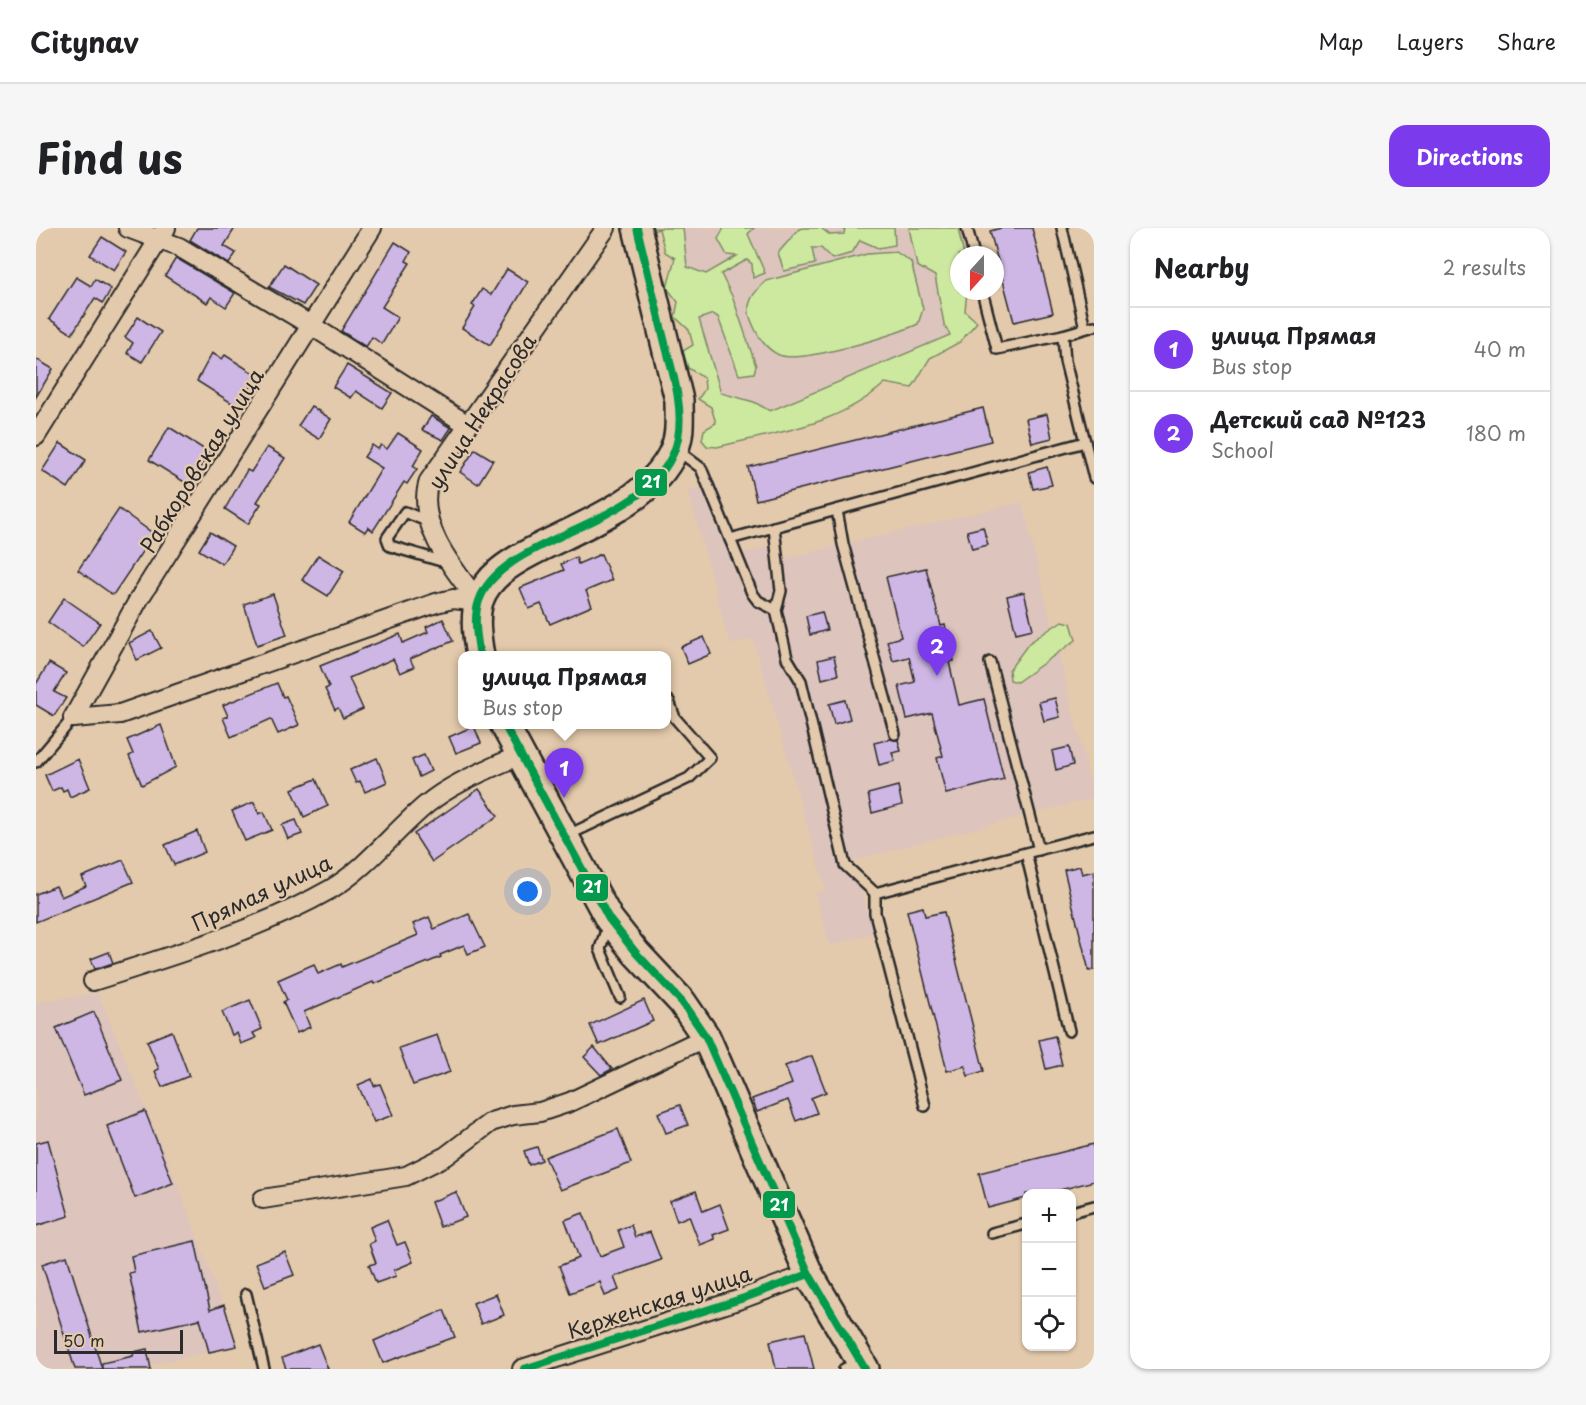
<!DOCTYPE html>
<meta charset="utf-8">
<style>
:root{--surface:#fff;--page:#f6f6f6;--text:#202124;--muted:#757577;--line:#e0e0e0;--accent:#7c3aed}
body{margin:0;font-family:"Playpen Sans",sans-serif;background:var(--page);color:var(--text)}
.controls{position:absolute;right:18px;bottom:18px;display:grid;overflow:hidden;border-radius:12px;box-shadow:0 2px 4px #0004}
.controls button{width:54px;height:54px;display:grid;place-items:center;padding:0;border:0;border-bottom:2px solid var(--line);background:var(--surface);color:var(--text);font:30px sans-serif}
.compass{position:absolute;left:914px;top:18px;width:54px;height:54px;border-radius:50%;background:var(--surface);box-shadow:0 2px 4px #0004;rotate:201deg}
.scale{position:absolute;left:18px;bottom:15px;width:129px;box-sizing:border-box;padding-left:6px;border:3px solid #2b2b2b;border-top:0;font-size:16px;line-height:21px;white-space:nowrap;color:#2b2b2b;-webkit-text-stroke:4px #e4caac;paint-order:stroke}
.you{position:absolute;left:492px;top:664px;width:21px;height:21px;margin:-15px;border:4px solid #fff;border-radius:50%;background:#1a73e8;box-shadow:0 0 0 9px #1a73e833}
.badge{display:grid;place-items:center;width:39px;height:39px;border-radius:50%;background:var(--accent);color:#fff;font-size:20px;font-weight:700}
.pin{position:absolute;translate:-50% -50px;filter:drop-shadow(0 2px 3px #0008)}
.pin::after{content:'';position:absolute;top:32px;width:21px;height:18px;background:inherit;clip-path:polygon(0 0,100% 0,50% 100%)}
.popup{position:absolute;left:422px;top:423px;width:213px;height:78px;box-sizing:border-box;display:grid;place-content:center;border-radius:12px;background:var(--surface);filter:drop-shadow(0 2px 4px #0005);font-size:20px;white-space:nowrap;color:var(--muted)}
.popup b{font-size:22px;color:var(--text)}
.popup::after{content:'';position:absolute;left:50%;top:100%;margin-left:-12px;border:12px solid transparent;border-top-color:var(--surface)}
.list{margin:0;padding:0;list-style:none}
h2{display:flex;justify-content:space-between;align-items:center;height:78px;margin:0;padding:0 24px;font-size:26px}
h2 small{font-size:20px;font-weight:400;color:var(--muted)}
.list li{display:grid;grid-template-columns:39px 1fr auto;gap:18px;align-items:center;box-sizing:border-box;height:84px;padding:0 24px;border-top:2px solid var(--line)}
.list b{display:block;font-size:22px;white-space:nowrap}
.list p{margin:0;font-size:20px;white-space:nowrap;color:var(--muted)}
.list em{font-size:20px;font-style:normal;color:var(--muted)}
.icon{flex:none;width:33px;height:33px;fill:none;stroke:currentColor;stroke-width:2;stroke-linecap:round;stroke-linejoin:round}
.map{position:relative;flex:none;width:1058px;height:1141px;overflow:hidden;border-radius:18px}
header{display:flex;align-items:center;gap:36px;box-sizing:border-box;height:84px;padding:0 30px;background:var(--surface);border-bottom:2px solid var(--line)}
header strong{font-size:28px}
nav{display:flex;gap:33px;margin-inline-start:auto;font-size:21px}
.intro{display:flex;align-items:center;justify-content:space-between;box-sizing:border-box;height:144px;padding:0 36px}
h1{margin:0;font-size:42px}
.button{padding:15px 27px;border-radius:18px;background:var(--accent);color:#fff;font-size:21px;font-weight:700}
main{display:flex;gap:36px;padding:0 36px}
aside{flex:1;background:var(--surface);border-radius:18px;box-shadow:0 2px 4px #0004}
.map>svg:first-child{display:block}
</style>
<header>
<strong>Citynav</strong>
<nav><a>Map</a><a>Layers</a><a>Share</a></nav>
</header>
<div class="intro"><h1>Find us</h1><a class="button">Directions</a></div>
<main>
<div class="map">
<svg width="1058" height="1141" viewBox="0 0 1058 1141">
<rect width="100%" height="100%" fill="#e4caac"/>
<filter id="ink" filterUnits="userSpaceOnUse"><feTurbulence type="fractalNoise" baseFrequency=".0167" numOctaves="2"/><feDisplacementMap in="SourceGraphic" scale="12" xChannelSelector="R" yChannelSelector="G"/><feConvolveMatrix kernelMatrix="1 2 1 2 8 2 1 2 1" color-interpolation-filters="sRGB"/></filter>
<g filter="url(#ink)">
<g fill="#ddc4bd">
<path d="M628 0H901L926 107 683 212Z"/>
<path d="M680 254 706 326 741 315 746 331 986 274 1058 570 817 632 837 705 794 718 779 665 790 663 717 411 694 417 652 263Z"/>
<path d="M62 765 146 967 201 1118 95 1141H0V774Z"/>
</g>
<g fill="#cde89f" stroke="#7c8a65" stroke-width="1.5">
<path d="M608 0H647L651 39 670 46 701 28 691 27 682 11 688 0H718L712 6 729 45 717 50 716 36 711 32 685 46 697 70 720 138 718 145 703 147 682 89 677 86 663 91 685 165 718 174 734 183 914 107 908 96 899 48 881 38 873 0H922L928 27H923V63H931L929 83 941 94 924 114 894 130 876 160 849 155C802 198 741 204 681 219L671 218 666 212 668 202 680 195 675 179 662 171 669 161 668 150 652 140 647 123 657 117 653 102 639 89 642 74 631 60 639 30 629 24 623 1 609 5Z"/>
<path d="M768 0H785L794 7 808 6 809 0H858L859 17 842 20 824 12 816 25 796 31 785 20H776L779 36 748 43 742 25 763 1Z"/>
<path d="M860 24 875 34 887 81 882 96C859 107 766 136 743 127 728 120 721 107 715 92 708 76 718 64 730 53L831 26Z"/>
<path d="M1026 393 1035 395 1040 412 981 454 974 452 973 442 993 415Z"/>
</g>
<g fill="#ceb6e5" stroke="#2b2b2b" stroke-width="1.5">
<path d="M161 0H199L188 18 200 25 193 36 154 12Z"/>
<path d="M965 0H996L1017 85 978 94 954 3Z"/>
<path d="M66 9 90 24 78 42 54 27Z"/>
<path d="M359 14 375 24 370 33 374 35 346 79 362 89 346 116 336 109 330 119 305 103Z"/>
<path d="M140 30 199 65 190 79 175 69 171 75 129 48Z"/>
<path d="M248 36 280 57 267 77 233 59Z"/>
<path d="M471 41 492 54 454 117 426 100 439 79 436 77 446 61 455 67Z"/>
<path d="M40 49 55 58 59 51 75 61 67 75 59 70 36 106 13 91Z"/>
<path d="M102 89 125 104 106 134 91 125 97 115 89 109Z"/>
<path d="M176 125 186 131 189 127 222 148 202 179 161 153Z"/>
<path d="M0 131 17 141 0 169Z"/>
<path d="M311 137 356 165 346 180 320 163 315 170 297 159Z"/>
<path d="M275 178 295 191 283 211 262 198Z"/>
<path d="M947 180 955 213 720 272 712 239Z"/>
<path d="M1011 186 1016 210 996 215 990 191Z"/>
<path d="M395 188 415 200 407 212 386 202Z"/>
<path d="M133 199 174 225 153 257 113 232Z"/>
<path d="M362 205 387 221 377 238 381 241 371 256 368 254 337 303 332 299 329 304 313 294 346 240 328 229 336 217 342 221 345 217 351 221Z"/>
<path d="M24 215 50 232 32 260 6 243Z"/>
<path d="M231 219 249 230 221 274 225 276 212 296 189 281 211 242 215 244Z"/>
<path d="M439 221 457 232 442 256 424 244Z"/>
<path d="M1011 239 1016 257 997 261 993 244Z"/>
<path d="M83 281 118 306 77 367 42 342Z"/>
<path d="M947 299 952 317 936 321 931 303Z"/>
<path d="M174 304 197 318 186 336 163 322Z"/>
<path d="M565 326 576 352 550 363 556 378 514 396 505 376 493 381 484 360 528 342 525 336 540 329 542 336Z"/>
<path d="M282 327 308 343 292 368 266 352Z"/>
<path d="M890 340 905 398 909 397 918 433 913 434 923 477 948 471 968 551 910 566 901 530 907 528 896 485 871 491 863 458 879 454 873 429 857 433 851 413 865 409 850 349Z"/>
<path d="M988 364 997 401 980 405 971 368Z"/>
<path d="M237 366 251 407 221 417 208 376Z"/>
<path d="M28 370 64 395 47 419 12 394Z"/>
<path d="M786 384 791 402 774 407 770 388Z"/>
<path d="M407 391 417 413 374 431 378 439 364 445 357 431 313 450 327 481 307 490 302 480 299 482 289 461 293 459 284 438 364 406 367 415 392 404 390 399Z"/>
<path d="M116 403 125 420 101 432 93 415Z"/>
<path d="M668 409 675 426 652 436 645 419Z"/>
<path d="M798 428 802 447 786 451 782 432Z"/>
<path d="M13 435 30 445 18 464 30 470 18 488 0 477V456Z"/>
<path d="M241 455 247 469 250 468 263 497 242 506 235 491 195 509 187 490 192 488 187 477Z"/>
<path d="M1019 470 1024 489 1008 493 1003 474Z"/>
<path d="M809 472 814 491 798 496 793 476Z"/>
<path d="M125 497 140 539 106 557 93 528 97 526 91 512Z"/>
<path d="M438 498 445 515 420 525 413 509Z"/>
<path d="M854 511 862 512 865 523 856 525 859 533 843 537 838 515Z"/>
<path d="M1033 519 1037 537 1020 542 1016 523Z"/>
<path d="M388 527 395 543 383 549 376 532Z"/>
<path d="M341 530 351 554 329 564 324 553 320 555 314 542Z"/>
<path d="M42 531 54 560 34 569 31 561 27 563 25 559 16 563 9 547Z"/>
<path d="M280 551 292 578 268 589 256 561Z"/>
<path d="M862 558 866 577 836 585 832 566Z"/>
<path d="M443 561 462 588 396 634 378 606Z"/>
<path d="M218 574 223 586 228 584 236 602 209 613 196 583Z"/>
<path d="M260 592 266 606 252 611 246 597Z"/>
<path d="M161 603 169 624 138 637 129 617Z"/>
<path d="M87 632 97 654 0 694V666L20 658 25 669 50 658 46 649Z"/>
<path d="M1044 638 1046 646 1058 643V742L1053 743 1028 642Z"/>
<path d="M887 679 889 688 908 684 948 843 932 848 929 838 911 843 871 683Z"/>
<path d="M433 686 449 719 432 726 428 717 404 727 405 729 338 756 337 754 268 784 274 799 261 805 247 774 251 772 242 752 278 736 282 746 305 736 306 739 382 707 377 696 393 689 398 701Z"/>
<path d="M73 724 77 735 59 741 55 731Z"/>
<path d="M214 772 226 801 217 805 220 810 205 816 201 805 196 807 186 784Z"/>
<path d="M608 772 617 793 563 817 554 797Z"/>
<path d="M58 784 86 852 48 867 20 800Z"/>
<path d="M136 803 153 848 126 859 119 843 123 841 111 813Z"/>
<path d="M401 807 414 844 377 857 363 820Z"/>
<path d="M1019 808 1026 837 1010 841 1003 812Z"/>
<path d="M558 819 576 841 565 847 548 829Z"/>
<path d="M776 828 790 864 775 870 781 885 760 893 752 872 721 884 716 871 756 856 749 838Z"/>
<path d="M336 851 338 858 344 856 357 887 338 894 322 857Z"/>
<path d="M644 877 652 897 630 905 622 885Z"/>
<path d="M109 883 137 955 99 970 71 898Z"/>
<path d="M582 901 595 935 524 962 509 929Z"/>
<path d="M12 912 33 988 0 998V915Z"/>
<path d="M1058 916V953L1009 966H990V970L952 980 943 945Z"/>
<path d="M501 919 506 932 493 937 488 923Z"/>
<path d="M660 963 667 983 684 976 693 1001 677 1007 679 1011 664 1017 653 988 641 993 634 973Z"/>
<path d="M420 964 430 989 404 999 395 974Z"/>
<path d="M547 985 564 1028 588 1019 582 1002 595 997 599 1009 614 1004 625 1032 578 1049 583 1062 569 1068 564 1054 534 1065 523 1038 543 1030 529 992Z"/>
<path d="M351 992 361 1017 369 1014 377 1034 358 1042 360 1048 340 1055 333 1037 340 1035 333 1016 339 1013 334 999Z"/>
<path d="M159 1013 174 1082 188 1077 201 1118 173 1124 164 1091 106 1104 93 1045 98 1044 95 1028Z"/>
<path d="M249 1024 258 1047 229 1058 220 1035Z"/>
<path d="M31 1028 66 1141H39L6 1036Z"/>
<path d="M460 1066 468 1087 445 1096 437 1075Z"/>
<path d="M408 1082 419 1109 347 1135 338 1113Z"/>
<path d="M769 1105 778 1141H740L734 1113Z"/>
<path d="M282 1116 292 1141H250L246 1130Z"/>
<path d="M111 1121 115 1141H66V1135L97 1128 98 1124Z"/>
</g>
<g fill="none" stroke-linecap="round" stroke-linejoin="round">
<defs>
<g id="lane">
<path d="M931 0 938 27"/>
<path d="M1026 0 1049 100"/>
<path d="M946 63 961 121 1027 107"/>
<path d="M1058 98 1027 107 1029 133 1058 250"/>
<path d="M641 222 665 240 694 311 1049 214"/>
<path d="M801 282 807 316 859 506"/>
<path d="M393 294 369 284 351 310 354 318 412 335"/>
<path d="M738 299 745 363 740 382 751 430 765 453 809 637 839 665"/>
<path d="M694 311 716 365 722 373 740 382"/>
<path d="M954 434 1003 622"/>
<path d="M0 534 37 490"/>
<path d="M530 608 653 550 674 530 639 490 633 473"/>
<path d="M990 625 1033 803"/>
<path d="M572 696 564 721 584 769"/>
<path d="M889 878 839 685V665L1058 607"/>
<path d="M1036 984 1058 978"/>
<path d="M956 1005 990 996"/>
<path d="M210 1066 228 1141"/>
<path d="M808 1141 822 1134"/>
</g>
<g id="street">
<path d="M92 0 143 19 276 98 432 197"/>
<path d="M0 208 130 0"/>
<path d="M443 374C418 342 379 296 393 253L570 0"/>
<path d="M37 490 103 371 336 0"/>
<path d="M37 490 84 486 400 375 417 371 443 374"/>
<path d="M57 753C138 727 221 703 295 661 332 639 358 603 391 576 418 554 452 542 483 527"/>
<path d="M227 971 370 948 410 928 455 894 477 887 504 884 534 874 670 809"/>
<path d="M486 1141 708 1070 773 1046"/>
</g>
<g id="secondary">
<path d="M444 428C441 410 438 390 443 373 451 349 474 335 495 324 542 299 617 273 638 222 645 207 643 188 643 172L601 0"/>
<path d="M468 496 573 691 600 725 646 774 670 809 773 1046 829 1141"/>
</g>
</defs>
<use href="#lane" stroke="#2b2b2b" stroke-width="14"/>
<use href="#street" stroke="#2b2b2b" stroke-width="22"/>
<use href="#secondary" stroke="#2b2b2b" stroke-width="32"/>
<use href="#lane" stroke="#e4caac" stroke-width="9"/>
<use href="#street" stroke="#e4caac" stroke-width="18"/>
<use href="#secondary" stroke="#e4caac" stroke-width="27"/>
<defs>
<g id="bus-1">
<path d="M444 428C441 410 437 390 443 373 466 304 625 298 642 210 648 177 636 143 628 111 619 74 610 37 601 0"/>
<path d="M468 496 573 691 600 725 646 774 670 809 773 1046 829 1141"/>
<path d="M488 1141 708 1070 773 1046"/>
</g>
</defs>
<use href="#bus-1" stroke="#e4caac" stroke-width="12"/>
<use href="#bus-1" stroke="#049a4d" stroke-width="8"/>
</g>
</g>
<g text-anchor="middle" dominant-baseline="central" stroke-width="4.5" stroke-linejoin="round" paint-order="stroke">
<g font-size="21" fill="#2b2b2b" stroke="#e4caac">
<text transform="translate(445 183) rotate(-57)">улица Некрасова</text>
<text transform="translate(165 232) rotate(-58)">Рабкоровская улица</text>
<text transform="translate(225 664) rotate(-25)">Прямая улица</text>
<text transform="translate(623 1073) rotate(-18)">Керженская улица</text>
</g>
</g>
<g stroke="#e4caac" stroke-width="2">
<rect x="598" y="240" width="34" height="29" rx="6" fill="#049a4d"/>
<rect x="539" y="645" width="34" height="29" rx="6" fill="#049a4d"/>
<rect x="726" y="962" width="34" height="29" rx="6" fill="#049a4d"/>
</g>
<g font-size="16" text-anchor="middle" font-weight="bold" fill="#fff">
<text x="615" y="260">21</text>
<text x="556" y="665">21</text>
<text x="743" y="983">21</text>
</g>
</svg>
<div class="controls">
<button>+</button>
<button>−</button>
<button><svg class="icon" aria-label="locate" viewBox="0 0 24 24"><circle cx="12" cy="12" r="6"/><path d="M12 2v4M12 18v4M2 12h4M18 12h4"/></svg></button>
</div>
<svg class="compass" viewBox="-18 -18 36 36"><path d="M0-13l5 13h-10z" fill="#e53935"/><path d="M0 13l5-13h-10z" fill="#757577"/></svg>
<div class="scale">50 m</div>
<div class="you"></div>
<div class="pin badge" style="left:528px;top:570px">1</div>
<div class="popup"><b>улица Прямая</b>Bus stop</div>
<div class="pin badge" style="left:901px;top:448px">2</div>
</div>
<aside>
<h2>Nearby<small>2 results</small></h2>
<ul class="list">
<li><span class="badge">1</span><div><b>улица Прямая</b><p>Bus stop</p></div><em>40 m</em></li>
<li><span class="badge">2</span><div><b>Детский сад №123</b><p>School</p></div><em>180 m</em></li>
</ul>
</aside>
</main>
